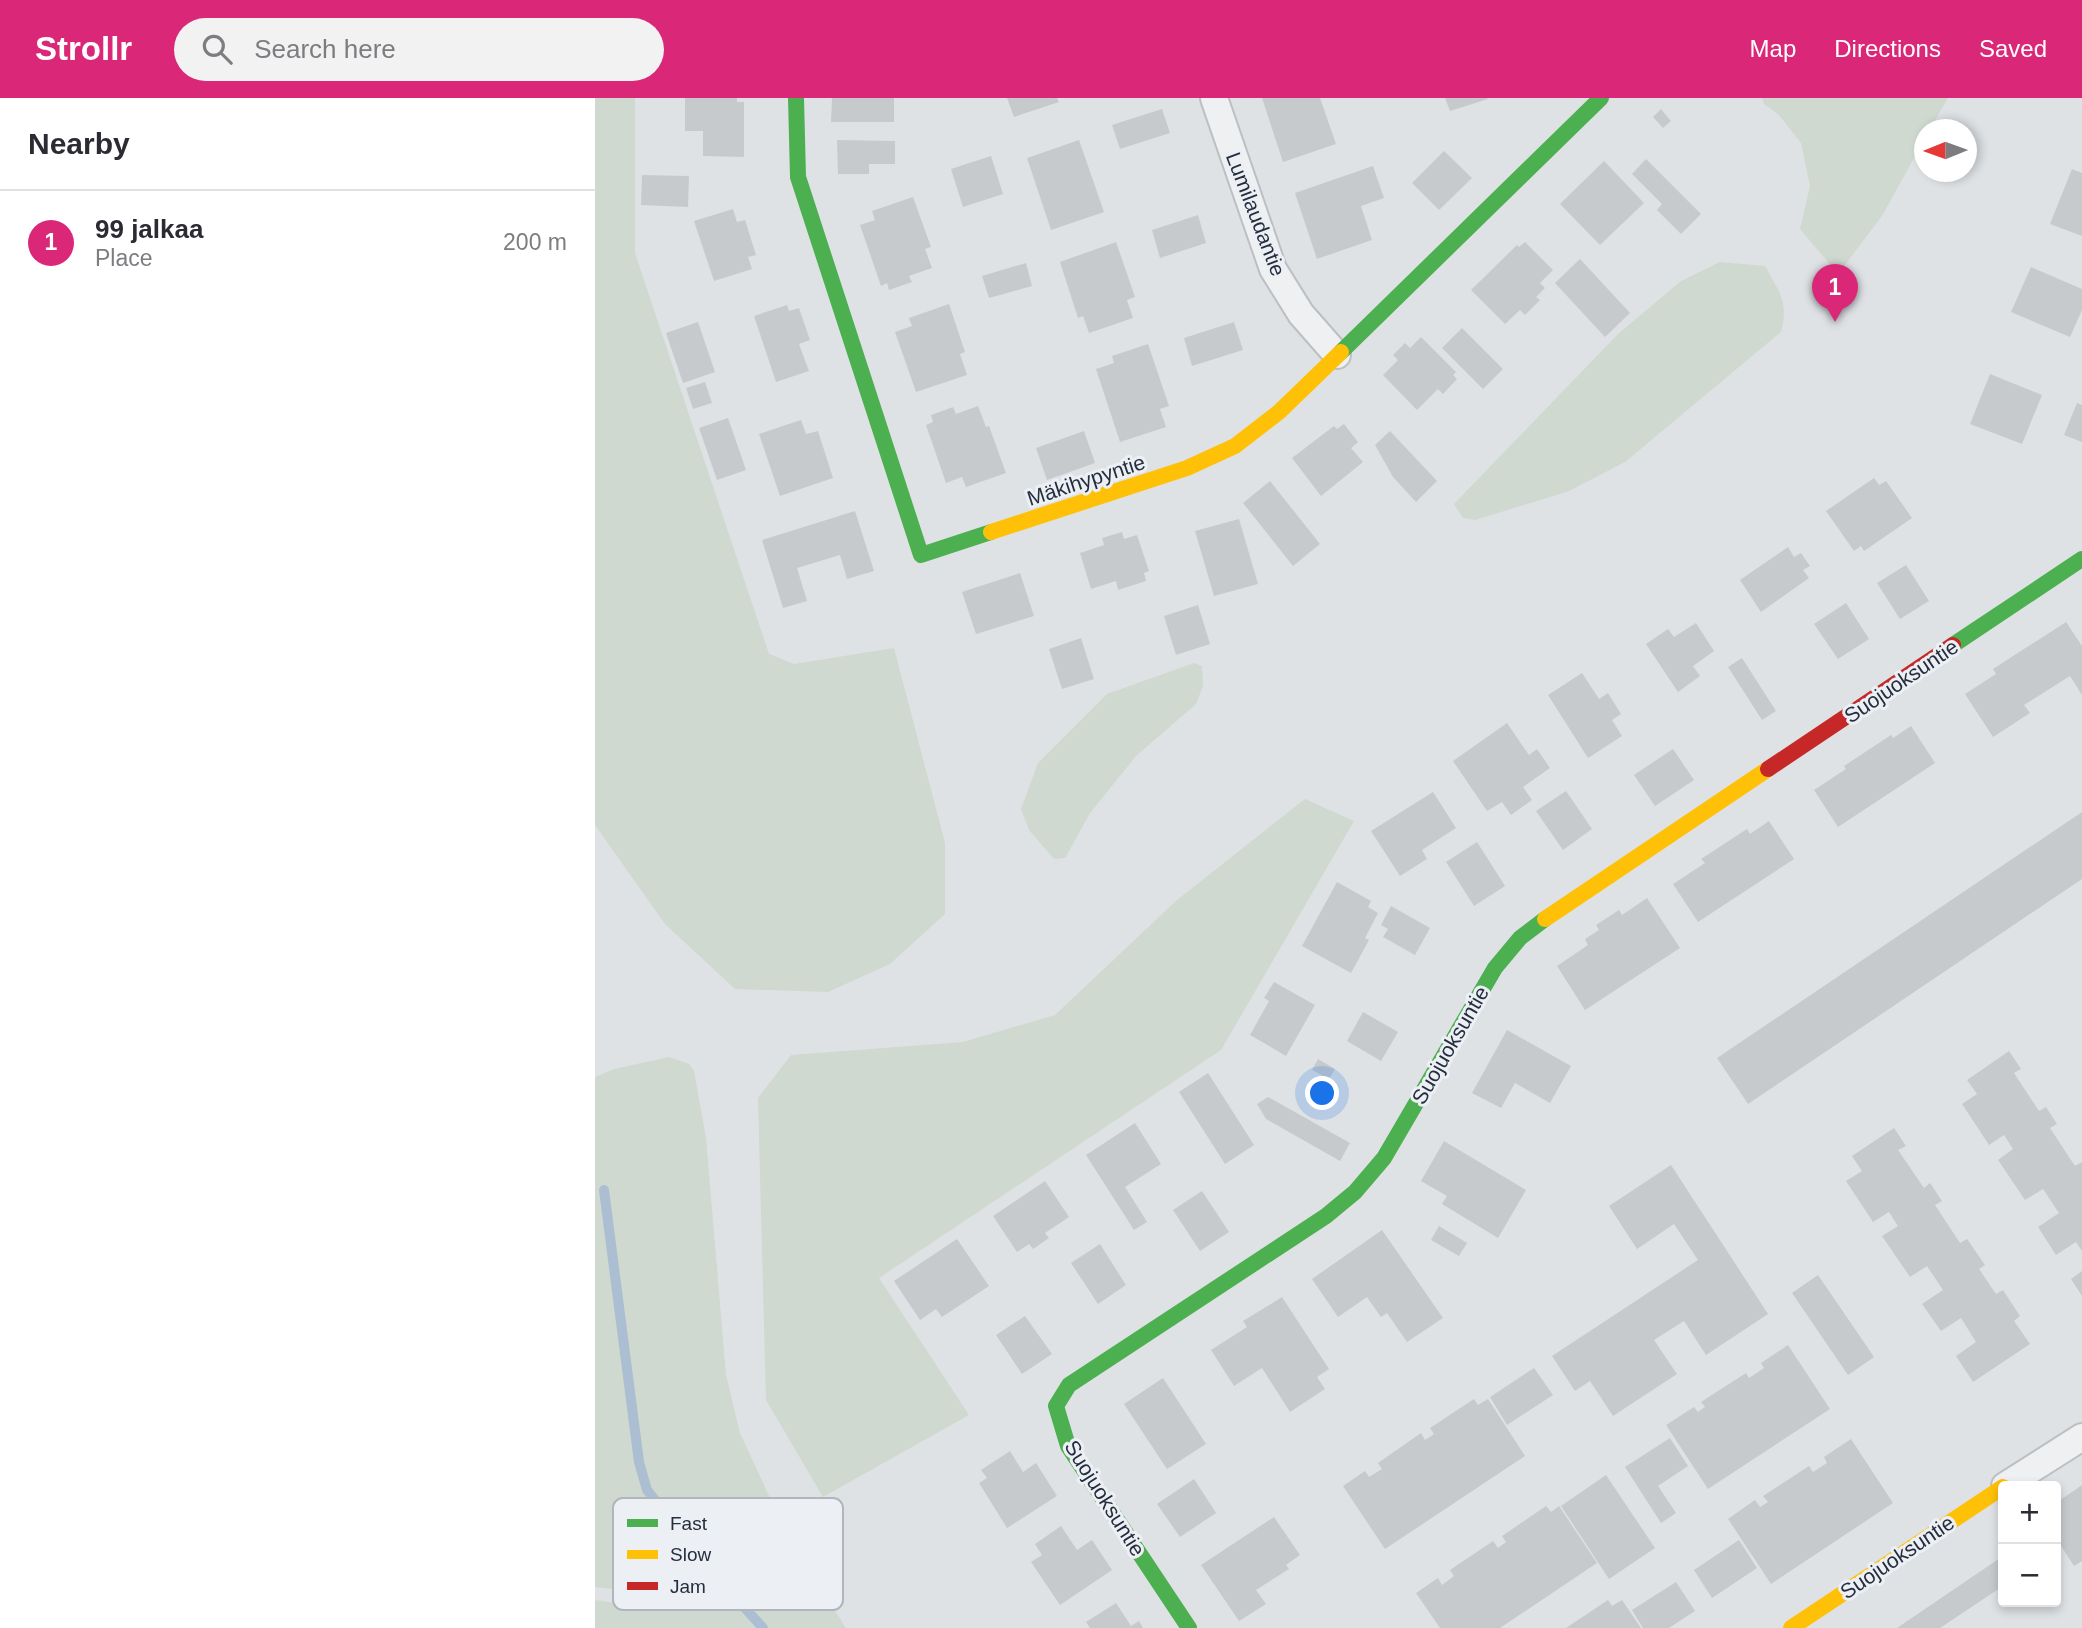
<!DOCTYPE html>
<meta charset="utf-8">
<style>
:root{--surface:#fff;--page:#f2f2f3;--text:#2b2b33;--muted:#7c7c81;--line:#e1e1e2;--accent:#db2777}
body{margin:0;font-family:Helvetica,sans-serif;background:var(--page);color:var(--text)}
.controls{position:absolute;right:21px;bottom:21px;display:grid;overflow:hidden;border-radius:7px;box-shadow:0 4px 10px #0003}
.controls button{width:63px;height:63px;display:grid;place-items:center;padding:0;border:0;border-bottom:2px solid var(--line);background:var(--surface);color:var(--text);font:35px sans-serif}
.compass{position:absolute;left:1319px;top:21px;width:63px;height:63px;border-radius:50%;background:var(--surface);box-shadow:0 4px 10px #0003;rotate:269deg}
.you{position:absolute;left:728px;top:996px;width:24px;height:24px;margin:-18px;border:5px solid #fff;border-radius:50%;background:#1a73e8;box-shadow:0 0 0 10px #1a73e833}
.badge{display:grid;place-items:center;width:46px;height:46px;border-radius:50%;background:var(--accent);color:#fff;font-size:23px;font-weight:700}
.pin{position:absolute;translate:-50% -58px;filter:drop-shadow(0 2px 4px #0008)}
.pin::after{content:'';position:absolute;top:37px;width:24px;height:21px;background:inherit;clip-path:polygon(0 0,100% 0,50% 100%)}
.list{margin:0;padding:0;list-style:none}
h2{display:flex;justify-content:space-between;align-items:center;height:91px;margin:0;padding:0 28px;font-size:30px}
h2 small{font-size:23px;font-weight:400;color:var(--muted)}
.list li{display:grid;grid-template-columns:46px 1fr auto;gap:21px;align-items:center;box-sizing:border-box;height:105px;padding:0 28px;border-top:2px solid var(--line)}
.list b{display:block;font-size:26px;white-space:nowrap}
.list p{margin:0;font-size:23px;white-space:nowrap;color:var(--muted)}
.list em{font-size:23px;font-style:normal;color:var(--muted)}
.icon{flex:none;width:38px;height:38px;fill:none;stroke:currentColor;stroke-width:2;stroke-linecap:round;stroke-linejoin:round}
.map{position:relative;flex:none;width:1487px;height:1530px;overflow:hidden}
header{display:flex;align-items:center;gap:42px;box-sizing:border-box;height:98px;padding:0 35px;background:var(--accent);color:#fff}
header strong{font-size:33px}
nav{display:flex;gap:38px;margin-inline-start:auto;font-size:24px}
.search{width:490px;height:63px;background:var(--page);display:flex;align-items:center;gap:18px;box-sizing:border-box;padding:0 24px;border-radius:38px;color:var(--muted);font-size:26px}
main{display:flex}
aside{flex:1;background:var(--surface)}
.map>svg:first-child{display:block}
</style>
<header>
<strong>Strollr</strong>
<div class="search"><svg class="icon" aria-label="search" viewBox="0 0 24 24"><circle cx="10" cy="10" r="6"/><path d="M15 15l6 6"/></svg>Search here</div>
<nav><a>Map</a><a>Directions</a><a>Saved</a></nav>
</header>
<main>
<aside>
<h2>Nearby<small></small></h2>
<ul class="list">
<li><span class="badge">1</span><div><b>99 jalkaa</b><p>Place</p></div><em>200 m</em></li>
</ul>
</aside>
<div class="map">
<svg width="1487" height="1530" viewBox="0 0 1487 1530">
<rect width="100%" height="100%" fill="#dfe2e5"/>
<g fill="#cfd9cf">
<path d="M0 0H40V155L174 556 199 566 299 550 350 745V816L295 866 233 894 140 891 70 826 0 727Z"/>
<path d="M1167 0H1353L1335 31 1330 32 1329 42 1287 118 1243 176 1205 131 1215 88 1206 45 1184 17 1169 6Z"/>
<path d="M1125 164 1170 168C1184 194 1194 203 1186 234L1030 364 974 393 880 422 868 420 859 406 1023 236 1086 183Z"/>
<path d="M599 565 607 568 608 588 601 606 541 658 495 715 470 760 459 761 434 732 426 711 443 665 512 596Z"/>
<path d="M710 701 759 723 626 952 284 1180 374 1317 228 1399 171 1302 163 1000 196 957 368 944 460 917 582 802Z"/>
<path d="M74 959 94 966 99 973 111 1040 131 1277 145 1335 192 1437 191 1454 186 1460C169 1467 153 1477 136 1483 94 1497 43 1495 0 1489V979L19 971Z"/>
<path d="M202 1478 221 1482 251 1530H0V1502C45 1509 91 1514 136 1500 155 1494 174 1486 192 1479Z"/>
</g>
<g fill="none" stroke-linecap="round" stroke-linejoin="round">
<g stroke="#acbed1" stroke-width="10">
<path d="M9 1092 44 1364 52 1392 120 1477"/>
<path d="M150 1510 168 1530"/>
</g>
</g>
<g fill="#c7cacd">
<path d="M90 0H142V4H149V59L108 58V33H90Z"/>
<path d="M237 0H299V24H236Z"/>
<path d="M412 0H462L464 4 419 19Z"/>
<path d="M667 0H725L741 46 688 64Z"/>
<path d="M850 0H892L893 1 855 13Z"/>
<path d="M567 11 575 35 525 51 517 27Z"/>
<path d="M1066 11 1076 23 1068 30 1058 19Z"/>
<path d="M242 42 300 43V66H274V76H243Z"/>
<path d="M484 42 509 114 456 132 432 60Z"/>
<path d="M849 53 877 80 844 112 817 85Z"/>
<path d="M396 58 408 96 368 109 356 71Z"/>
<path d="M1051 61 1106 116 1086 136 1062 112 1067 106 1037 76Z"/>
<path d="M1009 63 1049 105 1005 147 965 106Z"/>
<path d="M778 68 789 100 766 108 777 142 722 161 700 95Z"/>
<path d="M1477 71 1487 75V138L1455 126Z"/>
<path d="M47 77 94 78 93 109 46 107Z"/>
<path d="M318 99 336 149 330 151 337 170 314 178 317 184 294 192 292 185 286 188 265 127 280 122 277 113Z"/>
<path d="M138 111 142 124 150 122 161 157 153 159 157 171 119 183 99 123Z"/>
<path d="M603 117 611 145 565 160 557 132Z"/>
<path d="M521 144 540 199 532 202 538 220 494 235 488 218 483 220 465 164Z"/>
<path d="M930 144 958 172 945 185 950 190 941 199 945 202 930 217 925 212 910 226 876 192 922 147 924 149Z"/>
<path d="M985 161 1035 215 1010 239 960 185Z"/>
<path d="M431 165 437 188 394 200 387 178Z"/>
<path d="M1436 169 1487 191V212L1475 239 1416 214Z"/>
<path d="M354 206 370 254 365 256 372 277 321 294 300 234 317 228 314 220Z"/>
<path d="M192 207 194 213 204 210 215 242 204 246 214 273 181 284 159 218Z"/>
<path d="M103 224 120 274 88 285 71 235Z"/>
<path d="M639 224 648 252 597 268 589 240Z"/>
<path d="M867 230 908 271 888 291 847 250Z"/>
<path d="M826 239 861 274 858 277 862 281 848 296 843 291 822 312 788 277 803 262 798 257 810 245 815 250Z"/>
<path d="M553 246 574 308 565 311 571 329 525 344 501 271 519 265 517 258Z"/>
<path d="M1395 276 1447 297 1427 346 1375 326Z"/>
<path d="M110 284 117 305 98 311 91 290Z"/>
<path d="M1482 305 1487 307V344L1469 337Z"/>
<path d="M383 308 391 329 394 328 411 375 371 389 367 379 351 385 331 327 338 324 336 317 358 309 361 316Z"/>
<path d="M133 320 151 372 122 382 104 330Z"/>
<path d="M206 322 211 336 223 333 238 380 185 398 164 336Z"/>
<path d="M749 326 763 344 756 350 768 364 726 398 697 360 739 328 742 331Z"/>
<path d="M489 333 500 365 452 382 441 350Z"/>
<path d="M795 333 842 383 821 404 798 379 780 347Z"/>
<path d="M1279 380 1284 387 1291 383 1317 420 1269 453 1266 448 1259 453 1231 413Z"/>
<path d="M675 383 725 446 698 468 648 405Z"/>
<path d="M260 413 279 473 252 481 245 457 202 470 212 503 188 510 167 442Z"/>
<path d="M644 421 663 486 619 498 600 433Z"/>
<path d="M527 434 529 441 542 437 554 473 549 475 551 483 523 492 521 483 496 491 485 455 509 447 507 440Z"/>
<path d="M1193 449 1199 459 1206 455 1215 468 1208 472 1214 480 1166 514 1145 482Z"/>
<path d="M1311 467 1334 503 1305 521 1282 485Z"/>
<path d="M425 475 439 518 381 536 367 494Z"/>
<path d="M1251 505 1274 541 1243 561 1219 526Z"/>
<path d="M603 507 615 546 581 557 569 518Z"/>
<path d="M1471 524 1487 548V597L1475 578 1429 607 1435 615 1398 639 1370 596 1401 576 1398 571Z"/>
<path d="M1101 525 1119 553 1098 568 1105 578 1083 594 1051 546 1073 531 1079 539Z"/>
<path d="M486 540 499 581 467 591 454 551Z"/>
<path d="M1147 560 1181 613 1167 622 1133 569Z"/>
<path d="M987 575 1004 601 1013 595 1026 616 1017 622 1027 638 993 660 953 597Z"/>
<path d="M912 625 934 657 942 651 955 670 928 689 937 702 916 717 907 704 892 713 858 663Z"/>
<path d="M1316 628 1340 665 1243 729 1219 692 1251 671 1249 668 1296 637 1298 640Z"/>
<path d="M1078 651 1099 682 1060 708 1039 677Z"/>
<path d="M971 693 997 731 968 752 941 713Z"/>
<path d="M838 694 861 730 827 752 832 761 805 778 776 733Z"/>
<path d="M1487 714V781L1153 1006 1122 960Z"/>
<path d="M1174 723 1199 761 1103 824 1078 786 1110 765 1106 761 1152 731 1155 736Z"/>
<path d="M882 744 910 788 879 808 851 764Z"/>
<path d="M742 784 776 803 773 809 783 815 770 840 774 842 756 875 707 848Z"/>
<path d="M1052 800 1085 850 990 912 962 868 993 847 990 841 1004 832 1001 827 1024 812 1027 817Z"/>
<path d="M796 808 835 830 820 857 788 839 793 831 786 827Z"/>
<path d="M679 884 720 907 691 958 655 937 674 903 669 900Z"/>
<path d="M768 914 803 934 786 963 752 943Z"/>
<path d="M912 932 976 968 955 1005 920 985 906 1010 877 995Z"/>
<path d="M1414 953 1426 971 1419 975 1444 1013 1451 1009 1462 1026 1455 1030 1480 1068 1487 1064V1153L1481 1144 1461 1157 1443 1129 1464 1115 1448 1091 1430 1102 1403 1062 1418 1051 1409 1037 1394 1047 1367 1006 1382 996 1372 982Z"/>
<path d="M723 961 740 971 734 981 717 972Z"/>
<path d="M613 975 659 1047 630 1066 584 994Z"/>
<path d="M673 999 755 1045 745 1063 671 1021 662 1006Z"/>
<path d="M540 1025 566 1066 530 1089 552 1124 539 1132 491 1057Z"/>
<path d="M1299 1030 1311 1048 1303 1052 1329 1090 1335 1085 1347 1103 1340 1107 1365 1145 1372 1141 1390 1167 1384 1171 1401 1196 1408 1192 1425 1218 1419 1223 1435 1246 1378 1284 1361 1258 1381 1244 1366 1220 1346 1233 1327 1206 1348 1192 1332 1168 1315 1179 1287 1138 1303 1128 1294 1114 1278 1124 1251 1083 1267 1073 1257 1058Z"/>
<path d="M849 1043 931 1092 903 1140 847 1106 852 1098 826 1083Z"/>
<path d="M1076 1067 1173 1216 1111 1257 1089 1223 1059 1242 1082 1276 1018 1318 995 1283 980 1293 957 1258 1103 1162 1079 1126 1042 1151 1014 1108Z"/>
<path d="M450 1083 474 1119 450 1135 454 1140 438 1151 434 1146 422 1154 398 1118Z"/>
<path d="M607 1093 634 1134 605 1153 578 1112Z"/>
<path d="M844 1128 872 1145 864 1158 836 1142Z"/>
<path d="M787 1132 848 1220 812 1244 792 1215 786 1219 772 1199 743 1219 717 1181Z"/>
<path d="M362 1141 394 1188 347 1219 341 1211 325 1222 299 1183Z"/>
<path d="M505 1146 531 1187 503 1206 476 1165Z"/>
<path d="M1487 1173V1198L1476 1181Z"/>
<path d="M1223 1177 1279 1259 1253 1277 1197 1195Z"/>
<path d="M687 1199 734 1271 722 1279 730 1291 695 1314 667 1270 639 1288 616 1252 652 1229 648 1223Z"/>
<path d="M430 1218 457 1256 427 1276 401 1237Z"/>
<path d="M1193 1247 1235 1311 1113 1391 1071 1327 1099 1309 1103 1314 1110 1309 1106 1304 1151 1275 1154 1280 1169 1270 1166 1265Z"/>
<path d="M939 1270 958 1297 912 1327 895 1299Z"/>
<path d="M568 1280 611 1346 572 1371 529 1306Z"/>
<path d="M879 1301 883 1307 893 1301 930 1358 790 1451 748 1388 770 1373 774 1379 787 1371 783 1365 826 1335 830 1342 839 1336 835 1330Z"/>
<path d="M1075 1340 1093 1368 1063 1388 1081 1415 1066 1425 1030 1369Z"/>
<path d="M1256 1341 1298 1405 1176 1486 1133 1421 1160 1402 1165 1409 1173 1404 1168 1398 1214 1368 1218 1374 1232 1365 1229 1359Z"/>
<path d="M415 1353 428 1374 441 1365 462 1398 412 1430 384 1385 392 1380 386 1372Z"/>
<path d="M1011 1377 1060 1450 1014 1481 966 1408Z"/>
<path d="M599 1381 621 1415 585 1439 562 1406Z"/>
<path d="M1487 1387V1463L1479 1468 1461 1440V1405Z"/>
<path d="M951 1408 956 1414 964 1408 1002 1465 905 1530H845L821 1495 843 1480 847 1487 859 1478 855 1472 898 1443 903 1450 911 1444 907 1438Z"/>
<path d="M679 1419 705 1457 691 1467 694 1471 661 1492 671 1506 644 1523 606 1467Z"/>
<path d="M466 1428 482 1452 497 1442 517 1472 465 1507 436 1464 447 1457 440 1446Z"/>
<path d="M1144 1442 1162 1470 1117 1500 1099 1472Z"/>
<path d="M1408 1458V1488L1345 1530H1302Z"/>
<path d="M1081 1484 1100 1513 1074 1530H1048L1037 1512Z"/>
<path d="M1013 1502 1017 1508 1027 1502 1046 1530H971Z"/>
<path d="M521 1505 536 1528 544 1523 548 1530H495L491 1524Z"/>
</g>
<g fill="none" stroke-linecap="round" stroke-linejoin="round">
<defs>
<g id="street">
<path d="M619 0 678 171 706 216 742 257"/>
<path d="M1410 1388 1487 1339"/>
</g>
</defs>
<use href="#street" stroke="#bdc0c3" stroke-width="30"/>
<use href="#street" stroke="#eef0f1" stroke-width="26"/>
<g stroke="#4caf50" stroke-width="16">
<path d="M201 0 203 79 326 457 396 434"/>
<path d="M746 254 1006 0"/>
<path d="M1358 547 1487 461"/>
<path d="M594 1530 473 1348 461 1308 474 1287 731 1118 760 1094 789 1060 900 870 925 840 950 821"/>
</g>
<g stroke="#ffc107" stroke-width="16">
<path d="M396 434 592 370 640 348 684 314 746 254"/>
<path d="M950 821 1173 671"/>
<path d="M1196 1530 1408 1389"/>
</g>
<path stroke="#c62828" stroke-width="16" d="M1173 671 1358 547"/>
</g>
<g text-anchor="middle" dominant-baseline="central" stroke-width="6" stroke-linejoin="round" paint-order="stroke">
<g font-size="21" fill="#262e3e" stroke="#ecf0f5">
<text transform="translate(661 116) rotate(69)">Lumilaudantie</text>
<text transform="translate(491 382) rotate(-18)">Mäkihypyntie</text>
<text transform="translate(1306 583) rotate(-34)">Suojuoksuntie</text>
<text transform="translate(855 947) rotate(-60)">Suojuoksuntie</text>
<text transform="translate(510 1400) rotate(58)">Suojuoksuntie</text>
<text transform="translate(1302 1459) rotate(-34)">Suojuoksuntie</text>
</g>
</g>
<rect x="18" y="1400" width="230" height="112" rx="10" fill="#ecf0f5" stroke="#b1b6be" stroke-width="2"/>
<rect x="32" y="1421" width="31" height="8" fill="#4caf50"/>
<rect x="32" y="1452" width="31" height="9" fill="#ffc107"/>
<rect x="32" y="1484" width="31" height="8" fill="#c62828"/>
<g font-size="19" fill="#262e3e">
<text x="75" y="1432">Fast</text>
<text x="75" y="1463">Slow</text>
<text x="75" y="1495">Jam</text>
</g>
</svg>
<div class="controls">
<button>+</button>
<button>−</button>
</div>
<svg class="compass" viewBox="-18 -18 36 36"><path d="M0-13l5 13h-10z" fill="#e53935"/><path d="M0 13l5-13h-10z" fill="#7c7c81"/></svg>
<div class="you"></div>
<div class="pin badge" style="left:1240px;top:224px">1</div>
</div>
</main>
